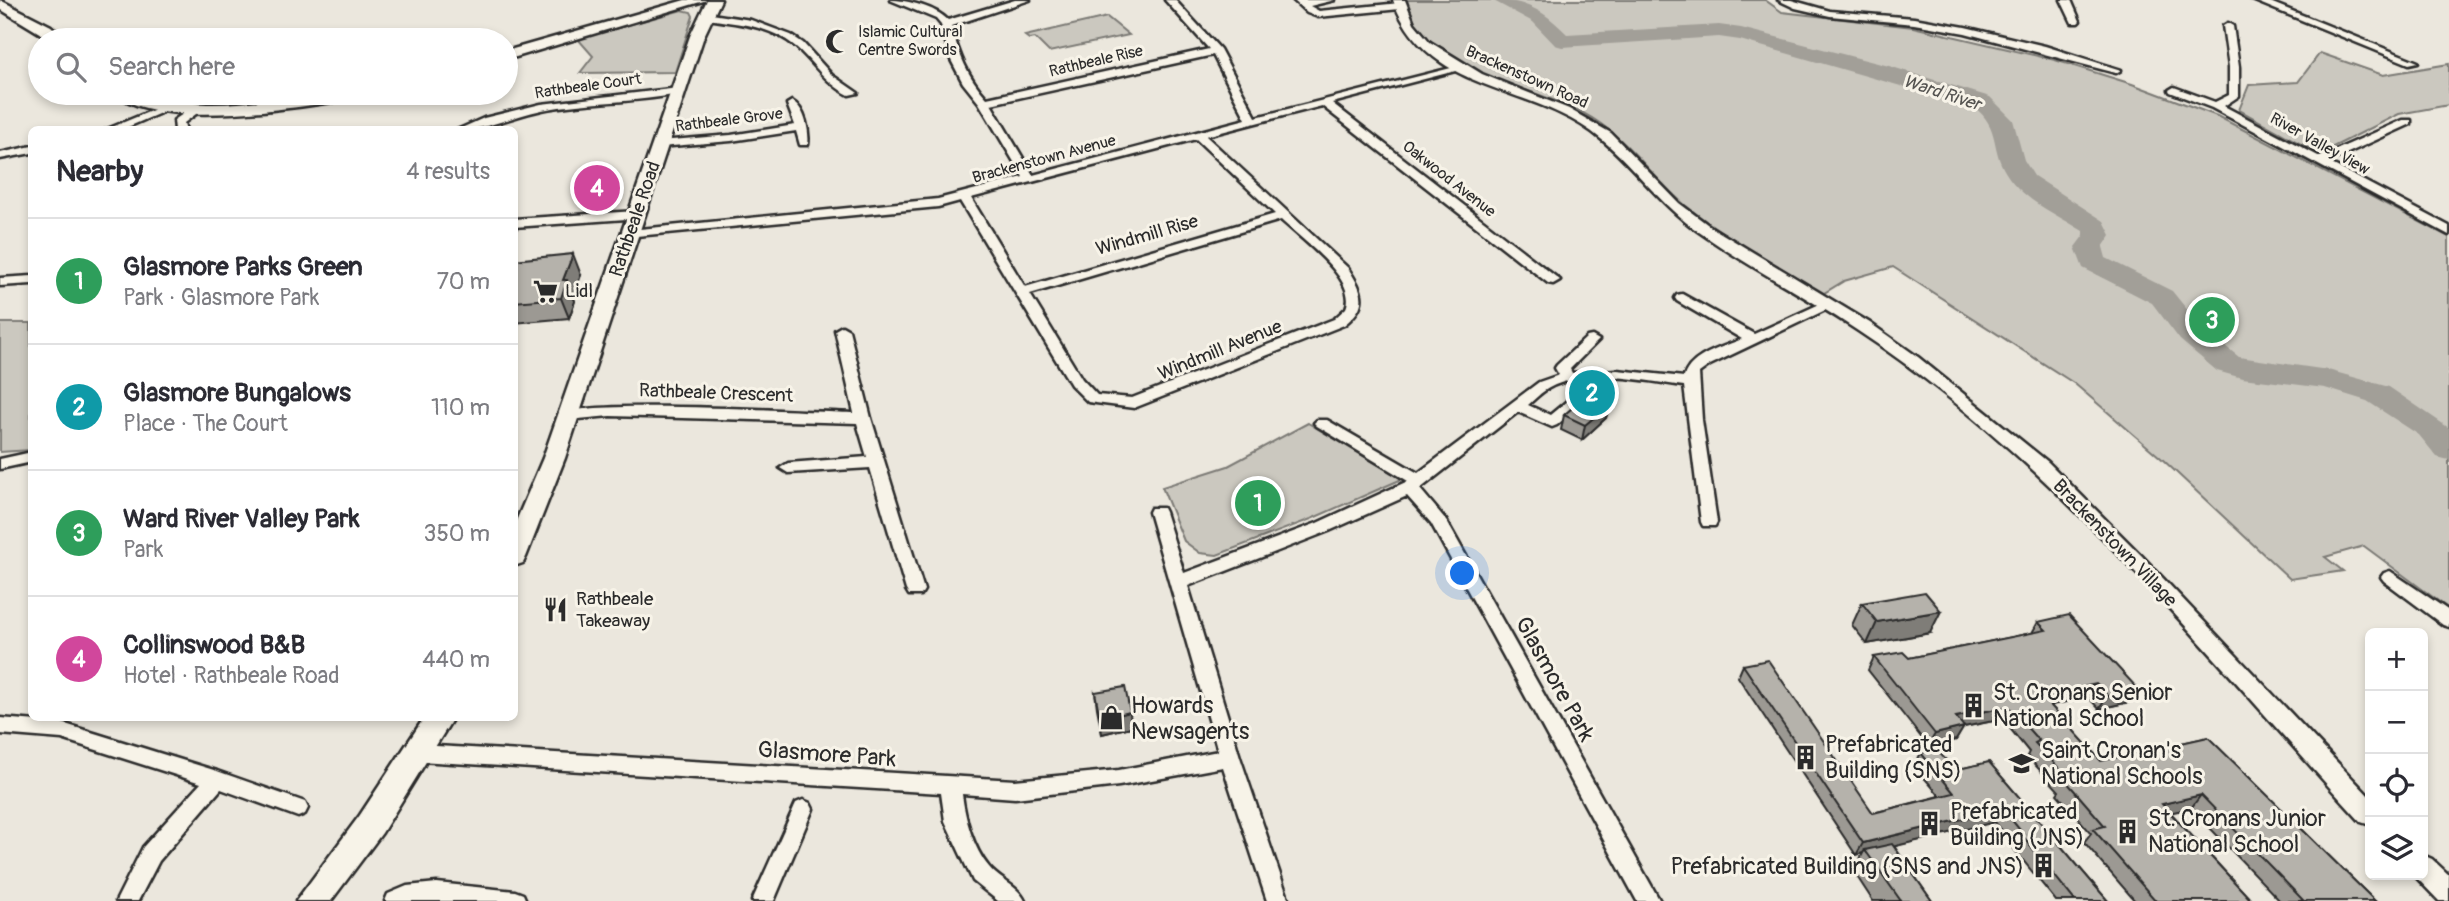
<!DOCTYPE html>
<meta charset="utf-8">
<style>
:root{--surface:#fff;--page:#f7f7f7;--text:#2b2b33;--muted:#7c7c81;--line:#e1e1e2;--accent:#b45309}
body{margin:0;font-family:Pangolin,sans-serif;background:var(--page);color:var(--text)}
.controls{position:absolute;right:21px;bottom:21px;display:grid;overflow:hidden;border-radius:10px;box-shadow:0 4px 10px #0003}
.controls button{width:63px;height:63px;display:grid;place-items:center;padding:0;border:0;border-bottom:2px solid var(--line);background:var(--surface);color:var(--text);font:35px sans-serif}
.you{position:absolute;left:1463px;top:574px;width:24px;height:24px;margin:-18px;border:5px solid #fff;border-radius:50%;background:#1a73e8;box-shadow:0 0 0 10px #1a73e833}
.badge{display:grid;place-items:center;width:46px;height:46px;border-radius:50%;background:var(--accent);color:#fff;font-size:23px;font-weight:700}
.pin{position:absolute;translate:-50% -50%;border:4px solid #fff;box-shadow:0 2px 7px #0006}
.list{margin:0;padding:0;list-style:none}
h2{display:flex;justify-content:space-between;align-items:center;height:91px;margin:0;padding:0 28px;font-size:30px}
h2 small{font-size:23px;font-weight:400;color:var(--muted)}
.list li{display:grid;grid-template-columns:46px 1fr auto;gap:21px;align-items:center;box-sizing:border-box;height:126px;padding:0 28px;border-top:2px solid var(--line)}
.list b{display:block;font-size:26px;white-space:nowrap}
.list p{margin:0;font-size:23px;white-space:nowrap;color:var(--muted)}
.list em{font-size:23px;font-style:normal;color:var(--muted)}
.icon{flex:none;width:38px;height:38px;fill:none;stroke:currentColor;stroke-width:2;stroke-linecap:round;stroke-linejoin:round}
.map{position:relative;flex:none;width:2449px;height:901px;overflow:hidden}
.search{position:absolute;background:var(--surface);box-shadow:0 4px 10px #0003;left:28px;top:28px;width:490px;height:77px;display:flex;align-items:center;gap:18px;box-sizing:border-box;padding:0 24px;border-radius:38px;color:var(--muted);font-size:26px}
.panel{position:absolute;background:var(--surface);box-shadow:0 4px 10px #0003;left:28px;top:126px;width:490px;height:595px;border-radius:10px}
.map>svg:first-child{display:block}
</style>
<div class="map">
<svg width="2449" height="901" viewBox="0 0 2449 901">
<rect width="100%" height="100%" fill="#ebe7dd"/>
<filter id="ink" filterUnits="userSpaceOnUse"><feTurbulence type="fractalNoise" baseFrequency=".0143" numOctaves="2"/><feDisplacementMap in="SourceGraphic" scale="14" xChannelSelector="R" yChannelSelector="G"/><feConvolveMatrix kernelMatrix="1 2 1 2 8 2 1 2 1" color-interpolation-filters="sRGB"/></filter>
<g filter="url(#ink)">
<g fill="#cbc8bf" stroke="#7b7a75" stroke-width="2">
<path d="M1407 0H1765L1782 12 1913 27 2055 60 2132 84 2217 116 2449 237V609L2364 546 2325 557 2343 571 2290 579 2161 458 2075 384 1893 267 1844 281 1824 293C1777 265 1728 240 1685 205 1650 175 1625 135 1583 113 1532 85 1417 70 1407 0Z"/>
<path d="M682 10 691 12 693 16 675 72 580 73 593 56 578 39Z"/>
<path d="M1107 17 1129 35 1049 52 1035 38 1029 39 1025 36Z"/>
<path d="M2320 53 2383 75 2449 64V105L2399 114 2319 154 2239 110 2249 85 2298 82Z"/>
<path d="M0 323H31V450L0 452Z"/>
<path d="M1308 423 1402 479 1311 519 1217 555 1200 553 1184 541 1162 487 1228 466Z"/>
</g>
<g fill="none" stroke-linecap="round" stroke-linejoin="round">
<path fill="#a29f98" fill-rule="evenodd" d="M1492 0C1526 0 1544 11 1567 34L1719 25 1741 28 1889 66 1990 97 2013 120 2024 160 2034 176 2104 221 2111 235 2103 247 2106 258 2172 291 2202 328 2239 357 2328 370 2389 387 2449 428V460L2437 457 2419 435 2367 401 2325 388 2242 378 2217 371 2180 340 2152 303 2083 268 2075 247 2084 235 2083 231C2057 214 2023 201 2006 173 1990 148 2001 128 1974 107L1740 40 1719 37 1562 47 1555 45 1533 22Z"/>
<defs>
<g id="minor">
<path d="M890 0C908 0 935 7 948 20L1015 0H1030L951 26C959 54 967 76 987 98L1209 49 1165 0H1175L1220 49 1256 117 1463 65V69L1332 103 1560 280 1553 284 1548 283 1322 106 1206 136 1348 268C1364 293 1369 305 1344 325L1134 408 1088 402 1071 385 960 201 938 207 626 237V231L630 230 938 199 1023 177 979 103 963 83 951 60 941 25 936 19ZM1213 55 1246 119 1033 175 991 104ZM1196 139 1275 214 1025 287 971 198ZM1281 220C1300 238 1359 280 1346 308L1334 319 1132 398 1097 395 1082 379 1030 294Z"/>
<path d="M1293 0H1335L1310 6 1319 11 1400 3 1405 6 1400 9 1318 17 1307 13Z"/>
<path d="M1778 0H1791L1830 11 1914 18 1965 27 2045 46 2121 70 2116 73 1965 33 1914 24 1830 16 1795 8Z"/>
<path d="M2061 0H2071L2080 21 2078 23H2072Z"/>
<path d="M2252 0H2265L2418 62 2409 64Z"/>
<path d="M705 13 751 20 791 35 803 43 832 75 858 93 849 95C824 82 816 65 796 47 769 24 735 24 702 18V14Z"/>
<path d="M2228 23 2233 26 2239 67V96L2224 106 2320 157 2403 120H2411V124L2328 162 2449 226V235L2212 108 2170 92 2169 90 2174 87 2215 102 2229 95V67L2223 26Z"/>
<path d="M679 88 684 91 683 93C637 103 588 101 542 110 513 116 485 130 457 130L484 118 541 104Z"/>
<path d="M792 101C805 108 810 132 808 145H800L796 131 731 141 660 147 654 144 660 141 731 135 795 125 787 104Z"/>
<path d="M170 103 179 105 121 130H105Z"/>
<path d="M195 106 204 108 184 123 186 130H175L174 120Z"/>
<path d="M32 146V153L0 159V153Z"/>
<path d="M636 211 640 212V218L514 227V219Z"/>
<path d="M32 276V284L0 286V278Z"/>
<path d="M1682 294 1754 334 1824 302 1829 301 1836 305 1710 365 1699 373 1702 420 1717 522 1715 526H1703L1701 522 1684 386C1643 381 1588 367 1549 388 1541 392 1534 400 1528 405L1550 415 1573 396H1583L1586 399 1557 425 1552 427 1518 412 1420 489 1446 520 1660 901H1637L1431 523 1407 496 1329 531 1188 586 1240 757 1289 901H1267L1223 767 1119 786 1015 798 962 794C965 818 973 848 989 867 999 880 1018 885 1025 901H998L973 881 945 821 941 793 419 761 412 759 409 753 412 747 419 745 1015 780 1119 770 1218 751 1149 512 1151 508H1163L1165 512 1184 573 1317 523 1408 481 1317 426 1314 423 1317 420H1327L1418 473 1539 382 1559 375 1555 368 1557 365 1587 337 1592 336 1599 340 1570 369 1572 373 1617 370 1684 377C1690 355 1724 347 1742 339L1677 301 1675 298 1677 295Z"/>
<path d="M842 326 849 330 871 418 924 590 921 595H909L906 590 870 468 788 473 780 468 788 463 867 457 857 423 610 416 568 420 560 415C577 398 815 412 854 413L835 330Z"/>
<path d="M32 452V462L0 469V459Z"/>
<path d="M2390 571 2449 611V627L2443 625 2384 581 2381 577 2384 573Z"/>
<path d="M0 718 62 723 217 771 305 802 308 808 305 814 298 817 221 789 159 861 138 901H116L143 847 201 783 62 739 0 734Z"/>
<path d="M803 800 810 803 813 809 774 901H752L796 803Z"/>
<path d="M437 883 515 891 523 894 526 901H385L388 894 407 886Z"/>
</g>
<g id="tertiary">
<path d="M1393 0H1405L1414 23 1430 42 1482 74 1569 109 1611 133 1679 203 1711 227 1870 323 1918 357 2048 462 2142 556 2370 797V825L2361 822C2254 705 2151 580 2035 472 1982 423 1919 371 1858 331 1806 296 1750 268 1699 232 1661 206 1636 168 1601 139 1534 82 1428 97 1393 0Z"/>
<path d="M2423 855 2432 859 2449 875V901H2439L2414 875H2423Z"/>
</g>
<g id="secondary">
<path d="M0 0 51 26 66 40H51L0 9Z"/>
<path d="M685 0H707L506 60V51Z"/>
<path d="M707 0H721L704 36 565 458 526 557 523 563 514 566V526L543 458 690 36Z"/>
<path d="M116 93C146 92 176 103 207 104 259 105 311 91 363 93L355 98C306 107 153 131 116 93Z"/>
<path d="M424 718H453L382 833 331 901H296L360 815Z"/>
</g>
</defs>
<use href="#minor" stroke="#2b2b2b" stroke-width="5"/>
<use href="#tertiary" stroke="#2b2b2b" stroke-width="5"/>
<use href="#secondary" stroke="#2b2b2b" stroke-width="5"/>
<use href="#minor" fill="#f7f3e8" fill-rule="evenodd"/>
<use href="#tertiary" fill="#f7f3e8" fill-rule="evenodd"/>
<use href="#secondary" fill="#f7f3e8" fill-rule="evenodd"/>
</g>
<g fill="#9c9993" stroke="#2b2b2b" stroke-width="2">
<path d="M514 260 581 275 573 296 575 301 569 318 514 323Z"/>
<path d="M1612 378 1607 393 1610 404 1606 418 1582 440 1561 430 1564 415 1586 396 1585 394 1575 393 1579 379Z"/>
<path d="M1862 603 1930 633 1867 644 1852 625Z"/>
<path d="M2038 622 2129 702 2099 709 2088 697 2050 705 2101 761 2208 737 2375 901H2280L2191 808 2170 812 2252 901H2135L2084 842 2091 833 2057 794 2059 791 2027 756 2029 752 2004 721 1998 720 1963 727 1956 740 1928 746 1868 670 1874 657 1909 658 2032 633Z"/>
<path d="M1743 665 1873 813 1940 796 1914 766 1921 753 1955 770 1989 762 2108 901H2056L2013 848 2015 846 1995 822 1894 846 1932 901H1873L1854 872 1863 853 1856 855 1738 677Z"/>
<path d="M1095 692 1131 727 1102 734 1097 708Z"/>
</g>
<g fill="#7f7d78" stroke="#2b2b2b" stroke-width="2">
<path d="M573 254 581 275 573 296 575 301 569 318 561 298 563 280Z"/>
<path d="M1612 378 1608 393 1596 404 1599 389Z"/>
<path d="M1611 395 1606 418 1582 440 1585 425 1604 401Z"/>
<path d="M1941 611 1930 633 1867 644 1877 622Z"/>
<path d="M2096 684 2088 697 2034 709 2042 696Z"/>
<path d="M2138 689 2129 702 2099 709 2108 696Z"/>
<path d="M2006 707 1998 720 1949 730 1956 717Z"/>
<path d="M1130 712 1131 727 1102 734 1100 719Z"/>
<path d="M1964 727 1956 740 1928 746 1935 734Z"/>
<path d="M2201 795 2191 808 2152 817 2162 804Z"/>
<path d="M2003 809 1995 822 1867 853 1865 850 1863 853 1856 855 1863 843Z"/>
</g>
<g fill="#b5b2ab" stroke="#2b2b2b" stroke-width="2">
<path d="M573 254 563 280H567L561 298 514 302V260Z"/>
<path d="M1591 369 1612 378 1599 389 1611 395 1604 401 1610 404 1585 425 1564 415 1595 388 1588 380 1579 379Z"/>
<path d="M1925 592 1941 611 1877 622 1862 603Z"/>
<path d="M2069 615 2138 689 2108 696 2096 684 2042 696 2101 761 2208 737 2375 901H2300L2303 900 2201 795 2162 804 2252 901H2156L2093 829 2105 826 2066 781 2070 780 2035 743 2039 741 2011 709 2006 707 1956 717 1964 727 1935 734 1874 657 1903 652 1909 658 2046 630 2038 622Z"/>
<path d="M1768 660 1873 813 1954 793 1921 753 1936 749 1955 770 1989 762 2108 901H2075L2022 835H2024L2003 809 1863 843 1743 665Z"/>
<path d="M1125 687 1130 712 1100 719 1095 692Z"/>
<path d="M1892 844 1932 901H1901L1865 850Z"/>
</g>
</g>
<defs>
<symbol id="mosque-bare" viewBox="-9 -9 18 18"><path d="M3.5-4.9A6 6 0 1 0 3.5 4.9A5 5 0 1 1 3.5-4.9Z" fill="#2b2b2b" stroke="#f7f3e8" stroke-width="2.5" paint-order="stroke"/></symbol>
<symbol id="supermarket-bare" viewBox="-9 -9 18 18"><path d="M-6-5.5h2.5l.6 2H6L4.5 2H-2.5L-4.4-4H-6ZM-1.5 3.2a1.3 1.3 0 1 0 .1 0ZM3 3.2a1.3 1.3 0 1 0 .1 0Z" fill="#2b2b2b" stroke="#f7f3e8" stroke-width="2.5" paint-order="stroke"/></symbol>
<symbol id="restaurant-bare" viewBox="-9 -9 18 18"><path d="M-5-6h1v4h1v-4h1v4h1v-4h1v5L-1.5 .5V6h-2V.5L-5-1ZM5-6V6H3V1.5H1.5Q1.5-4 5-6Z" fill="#2b2b2b" stroke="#f7f3e8" stroke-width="2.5" paint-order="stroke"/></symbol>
<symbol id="building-bare" viewBox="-9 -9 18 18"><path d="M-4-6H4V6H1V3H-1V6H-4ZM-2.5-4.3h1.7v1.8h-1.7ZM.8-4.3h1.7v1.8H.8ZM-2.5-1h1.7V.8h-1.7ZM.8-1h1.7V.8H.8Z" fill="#2b2b2b" stroke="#f7f3e8" stroke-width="2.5" paint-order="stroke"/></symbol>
<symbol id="shop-bare" viewBox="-9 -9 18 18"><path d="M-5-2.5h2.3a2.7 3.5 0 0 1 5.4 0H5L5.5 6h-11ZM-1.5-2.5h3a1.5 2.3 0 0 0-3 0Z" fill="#2b2b2b" stroke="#f7f3e8" stroke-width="2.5" paint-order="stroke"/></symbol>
<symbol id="school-bare" viewBox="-9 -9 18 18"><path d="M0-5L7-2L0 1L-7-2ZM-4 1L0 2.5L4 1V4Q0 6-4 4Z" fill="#2b2b2b" stroke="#f7f3e8" stroke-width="2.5" paint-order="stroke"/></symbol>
</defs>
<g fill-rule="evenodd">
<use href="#mosque-bare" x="820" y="24" width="35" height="35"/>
<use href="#supermarket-bare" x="528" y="274" width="35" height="35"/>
<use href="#restaurant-bare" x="538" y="592" width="35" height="35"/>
<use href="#building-bare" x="1956" y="688" width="35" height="35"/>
<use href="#shop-bare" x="1094" y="700" width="35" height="35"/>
<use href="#building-bare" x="1788" y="740" width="35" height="35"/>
<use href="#school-bare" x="2004" y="746" width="35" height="35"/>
<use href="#building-bare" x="1912" y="806" width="35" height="35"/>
<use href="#building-bare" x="2110" y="814" width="35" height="35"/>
<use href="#building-bare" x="2026" y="848" width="35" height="35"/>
</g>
<g text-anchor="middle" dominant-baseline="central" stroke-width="6" stroke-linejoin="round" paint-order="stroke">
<g font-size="16" fill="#2b2b2b" stroke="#f7f3e8" text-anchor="start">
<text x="858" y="32">Islamic Cultural<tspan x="858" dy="18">Centre Swords</tspan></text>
</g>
<g font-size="16" fill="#2b2b2b" stroke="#f7f3e8">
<text transform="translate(1096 61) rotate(-13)">Rathbeale Rise</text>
<text transform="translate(1527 77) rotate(24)">Brackenstown Road</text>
<text transform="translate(588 86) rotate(-8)">Rathbeale Court</text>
<text transform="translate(729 120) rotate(-7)">Rathbeale Grove</text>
<text transform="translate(2320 144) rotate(29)">River Valley View</text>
<text transform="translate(1044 159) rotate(-15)">Brackenstown Avenue</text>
<text transform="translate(1449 179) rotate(38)">Oakwood Avenue</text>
</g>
<g font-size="18" font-style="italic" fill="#555451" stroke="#f7f3e8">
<text transform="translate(1942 93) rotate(18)">Ward River</text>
</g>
<g font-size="19" fill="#2b2b2b" stroke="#f7f3e8">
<text transform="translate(635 219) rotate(-71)">Rathbeale Road</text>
<text transform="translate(1147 235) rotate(-16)">Windmill Rise</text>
<text transform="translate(1220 350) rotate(-22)">Windmill Avenue</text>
<text transform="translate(716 393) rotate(2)">Rathbeale Crescent</text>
<text transform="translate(2115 543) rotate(46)">Brackenstown Village</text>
</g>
<g font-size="19" fill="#2b2b2b" stroke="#f7f3e8" text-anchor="start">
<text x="565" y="291">Lidl</text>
<text x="576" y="599">Rathbeale<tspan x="576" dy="22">Takeaway</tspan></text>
</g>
<g font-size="23" fill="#2b2b2b" stroke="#f7f3e8">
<text transform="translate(1555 679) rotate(61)">Glasmore Park</text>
<text transform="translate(827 754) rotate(4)">Glasmore Park</text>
</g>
<g font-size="23" fill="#2b2b2b" stroke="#f7f3e8" text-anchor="start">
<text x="1993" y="692">St. Cronans Senior<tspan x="1993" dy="26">National School</tspan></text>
<text x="1131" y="705">Howards<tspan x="1131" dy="26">Newsagents</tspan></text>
<text x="1825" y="744">Prefabricated<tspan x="1825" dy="26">Building (SNS)</tspan></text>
<text x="2041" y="750">Saint Cronan's<tspan x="2041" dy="26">National Schools</tspan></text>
<text x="1950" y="811">Prefabricated<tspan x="1950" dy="26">Building (JNS)</tspan></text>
<text x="2148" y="818">St. Cronans Junior<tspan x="2148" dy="26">National School</tspan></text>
<text x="2024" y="866" text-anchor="end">Prefabricated Building (SNS and JNS)</text>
</g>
</g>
</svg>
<div class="controls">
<button>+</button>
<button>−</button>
<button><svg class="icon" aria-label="locate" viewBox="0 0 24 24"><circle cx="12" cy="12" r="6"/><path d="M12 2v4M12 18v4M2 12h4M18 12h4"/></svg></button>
<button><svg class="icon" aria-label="layers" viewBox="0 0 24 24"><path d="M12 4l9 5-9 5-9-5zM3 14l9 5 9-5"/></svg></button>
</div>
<div class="you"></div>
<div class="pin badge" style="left:1258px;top:503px;background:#2e9e5b">1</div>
<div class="pin badge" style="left:1592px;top:393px;background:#0f9aa8">2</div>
<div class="pin badge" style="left:2212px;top:320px;background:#2e9e5b">3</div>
<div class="pin badge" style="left:597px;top:188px;background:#d1479c">4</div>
<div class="search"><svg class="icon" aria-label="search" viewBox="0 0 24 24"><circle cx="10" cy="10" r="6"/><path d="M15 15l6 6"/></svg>Search here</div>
<section class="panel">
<h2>Nearby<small>4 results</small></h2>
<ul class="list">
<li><span class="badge" style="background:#2e9e5b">1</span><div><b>Glasmore Parks Green</b><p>Park · Glasmore Park</p></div><em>70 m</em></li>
<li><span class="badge" style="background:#0f9aa8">2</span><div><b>Glasmore Bungalows</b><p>Place · The Court</p></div><em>110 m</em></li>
<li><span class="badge" style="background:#2e9e5b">3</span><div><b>Ward River Valley Park</b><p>Park</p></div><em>350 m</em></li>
<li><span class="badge" style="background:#d1479c">4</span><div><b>Collinswood B&amp;B</b><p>Hotel · Rathbeale Road</p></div><em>440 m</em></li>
</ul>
</section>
</div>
